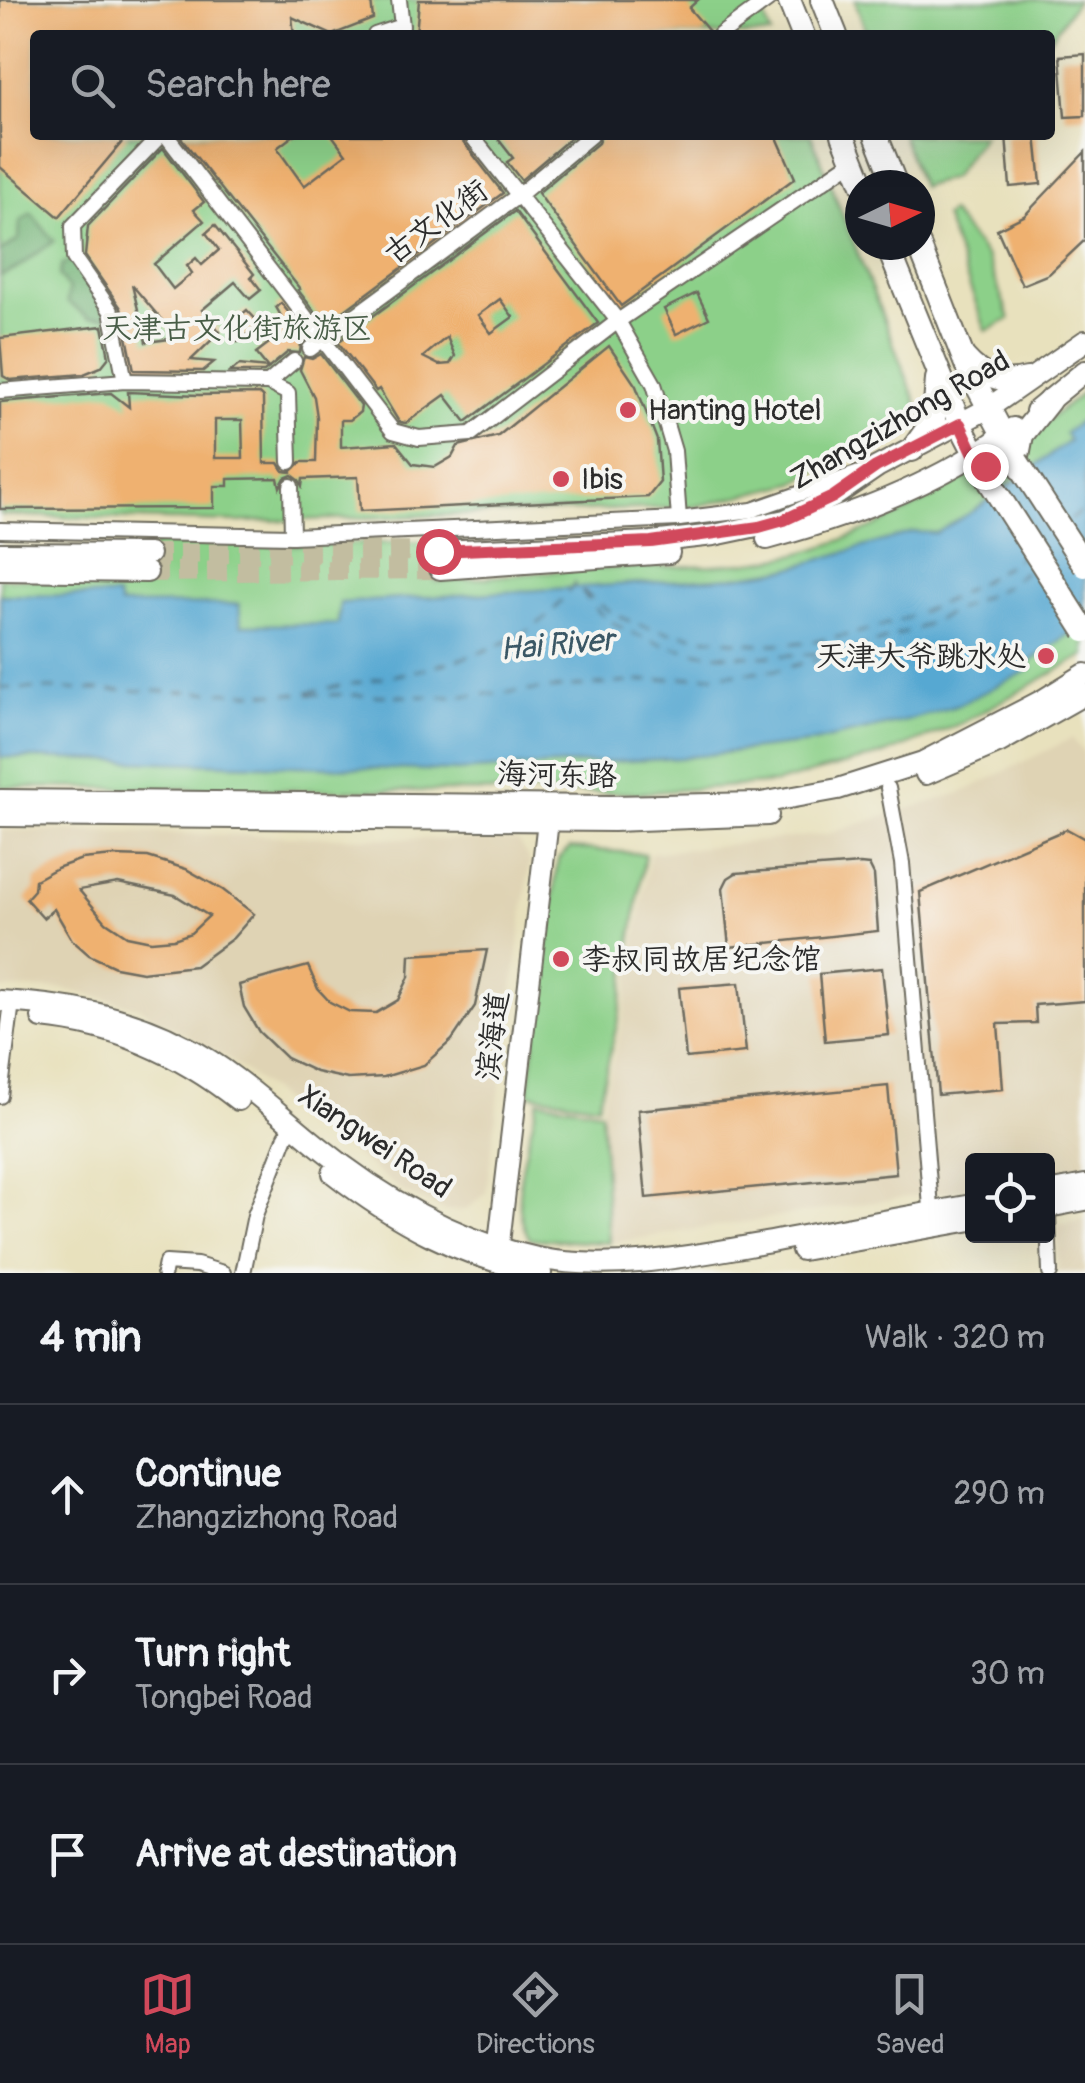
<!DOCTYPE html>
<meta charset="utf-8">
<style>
:root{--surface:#171b24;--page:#242831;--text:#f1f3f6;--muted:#9ea1a6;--line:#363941;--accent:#d1495b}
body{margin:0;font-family:Pangolin,"LXGW WenKai TC",sans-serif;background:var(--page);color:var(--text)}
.controls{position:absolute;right:30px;bottom:30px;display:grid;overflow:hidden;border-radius:10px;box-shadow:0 10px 40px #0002}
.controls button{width:90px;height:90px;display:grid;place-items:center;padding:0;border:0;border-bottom:2px solid var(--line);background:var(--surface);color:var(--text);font:50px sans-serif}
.compass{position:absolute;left:845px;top:170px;width:90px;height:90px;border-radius:50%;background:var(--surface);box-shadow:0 10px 40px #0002;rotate:85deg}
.stop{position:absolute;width:30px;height:30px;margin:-22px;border:8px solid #d1495b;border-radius:50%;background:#fff}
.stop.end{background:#d1495b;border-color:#fff;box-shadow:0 2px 10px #0008}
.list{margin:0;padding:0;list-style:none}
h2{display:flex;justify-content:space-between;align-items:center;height:130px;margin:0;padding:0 40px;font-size:42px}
h2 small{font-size:32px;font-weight:400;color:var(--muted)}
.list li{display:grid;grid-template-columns:65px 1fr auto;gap:30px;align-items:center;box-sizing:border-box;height:180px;padding:0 40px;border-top:2px solid var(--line)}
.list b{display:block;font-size:38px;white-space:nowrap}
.list p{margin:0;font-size:32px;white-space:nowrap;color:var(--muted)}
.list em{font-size:32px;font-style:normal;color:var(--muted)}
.icon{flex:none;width:55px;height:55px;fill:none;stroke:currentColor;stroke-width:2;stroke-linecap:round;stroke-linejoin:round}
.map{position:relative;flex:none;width:1085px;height:1273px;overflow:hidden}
.search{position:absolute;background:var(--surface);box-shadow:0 10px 40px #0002;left:30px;right:30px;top:30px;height:110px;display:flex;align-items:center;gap:25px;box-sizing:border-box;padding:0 35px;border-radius:10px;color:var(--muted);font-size:38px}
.sheet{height:670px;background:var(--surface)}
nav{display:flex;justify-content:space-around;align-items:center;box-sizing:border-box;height:140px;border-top:2px solid var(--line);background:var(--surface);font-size:28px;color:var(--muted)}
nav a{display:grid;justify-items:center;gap:5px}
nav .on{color:var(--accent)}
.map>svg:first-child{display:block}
</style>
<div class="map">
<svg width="1085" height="1273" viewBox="0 0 1085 1273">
<rect width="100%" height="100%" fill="#f6f6f2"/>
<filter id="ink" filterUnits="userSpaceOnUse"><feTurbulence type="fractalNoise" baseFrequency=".01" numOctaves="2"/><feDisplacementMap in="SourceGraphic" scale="20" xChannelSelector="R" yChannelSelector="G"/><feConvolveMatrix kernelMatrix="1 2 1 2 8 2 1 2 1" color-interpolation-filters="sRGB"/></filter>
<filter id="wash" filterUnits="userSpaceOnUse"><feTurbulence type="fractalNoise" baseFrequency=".0048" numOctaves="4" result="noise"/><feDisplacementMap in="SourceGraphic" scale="40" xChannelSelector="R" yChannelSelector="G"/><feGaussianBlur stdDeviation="2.25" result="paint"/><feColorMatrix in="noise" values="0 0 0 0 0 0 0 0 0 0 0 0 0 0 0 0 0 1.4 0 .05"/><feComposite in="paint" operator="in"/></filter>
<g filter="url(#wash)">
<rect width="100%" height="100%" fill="#e8e1bd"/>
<g fill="#dfd3b4">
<path d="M1072 738 1085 754V1169L1048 1175V1160H972V1187L609 1243 601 1111 624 1015 650 853 827 834 963 792Z"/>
<path d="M0 830 518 841 530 861 486 1193 466 1210 445 1211 404 1192 226 1057 136 1006 64 989H0Z"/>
<path d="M1085 1220V1273H1058V1225Z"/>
</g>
<g fill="#8cd089" stroke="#5c7e5a" stroke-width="2.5">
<path d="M0 0H758L771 35H35V135H811L921 414 794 483 694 507 237 522 0 515Z"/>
<path d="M855 0H1077L1050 39V35H867Z"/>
<path d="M902 135H983L952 178 921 187Z"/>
<path d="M950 212 987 258 1010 319 986 331 944 216Z"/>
<path d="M1085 391V655L962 723 888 753 776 783 639 793 0 787V578L153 583 154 543 282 545 432 542 435 582C485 578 536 572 587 569 655 565 726 570 793 555 895 531 1004 456 1085 391Z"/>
<path d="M570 848 645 854 620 1012 598 1105 528 1094 558 859Z"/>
<path d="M538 1100 601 1111 609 1243 530 1239C506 1200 529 1142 538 1100Z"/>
</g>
<g fill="#71b275" stroke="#4e6e50" stroke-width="2.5">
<path d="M31 213 54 241 16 269 0 276V252L19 239 20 222Z"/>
<path d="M72 260 107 312 106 317 89 318 67 302 69 289 59 276 62 265Z"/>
</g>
<path fill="#57a8d2" stroke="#416a7e" stroke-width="2.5" d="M1085 417V623L1028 663 1031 669 956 706 906 721 809 743 680 758 457 771 0 757V595L117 596 120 605 239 604 241 625 338 624 340 603 734 577 788 569 913 532 936 533 975 510 1069 441 1065 433Z"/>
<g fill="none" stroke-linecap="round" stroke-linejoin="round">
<g stroke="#3a5765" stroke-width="2.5" stroke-dasharray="12 10" stroke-linecap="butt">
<path d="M1070 520 1085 508"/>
<path d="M583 591C625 628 657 631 710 638 728 640 747 644 764 644 856 645 950 608 1023 554"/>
<path d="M0 688 451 697 776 670 849 652 918 628 1002 588 1031 567"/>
<path d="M307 692C375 679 490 663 544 619 556 610 565 595 575 583 584 594 594 609 606 618 675 665 763 657 842 652"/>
</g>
</g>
<g id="blocks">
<g fill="#efb170" fill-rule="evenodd">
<path d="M0 0H371L373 19 332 35 292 17 294 35H35V135H128L59 217 0 167Z"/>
<path d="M419 0H698L689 8 708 30 702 35H416Z"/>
<path d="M1085 54V116L1065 117 1060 56Z"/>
<path d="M179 135H294L277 148 304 186 346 154 332 135H458L503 193 325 325 298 290 300 289Z"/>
<path d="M495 135H574L521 180 507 162 513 158Z"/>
<path d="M601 135H776L795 178 621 306 538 193 598 143Z"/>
<path d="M1006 135H1036L1041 184 1010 187Z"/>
<path d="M163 148 204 202 194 210 204 221 154 264 173 289 192 273 187 266 196 258 202 265 219 250 206 233 215 225 254 274 251 277 261 290 250 299 235 282 202 310 220 332 191 360 214 362 203 371 134 370 121 308 85 256 88 226ZM132 285 177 338 146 342Z"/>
<path d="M1085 152V240L1049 274 1022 285 997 229 1024 216Z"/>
<path d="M515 211 598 323 466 422 445 395 406 423 399 422 379 389 376 391 338 342ZM500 299 513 317 491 333 478 315ZM447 337 455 356 450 364 439 365 423 357Z"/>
<path d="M697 293 709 318 676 334 664 309Z"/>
<path d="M281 303 308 337 301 344 300 353 288 352 264 372H230L239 365 268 368 256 353 277 337 270 327 281 316 276 307Z"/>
<path d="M247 310 260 324 238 342 226 328Z"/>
<path d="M103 326 109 357 101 367 84 374 10 380 3 376 0 338Z"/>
<path d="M609 346 636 386 657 440 660 482 648 497 360 511 358 477 303 479 302 486 299 480 292 475 285 478 280 487 278 478 228 479V486H214V508L0 509V402L111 393 129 407 128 392 199 395 259 394 263 398 264 463H279L284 471 291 472 301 462H316L317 417 314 397 300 370 304 357 312 359 321 354 361 406 360 412 350 420H341V447L396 443 413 464 435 467 452 457 458 446 498 436ZM215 420H242L243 458H215Z"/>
<path d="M1067 829 1085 839V1001L1035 1005 1036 1023 998 1024 1003 1089 938 1095 920 892Z"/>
<path d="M114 856 148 857 186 869 223 890 254 914 233 938 195 966 142 972 115 967 89 955 72 940 54 909 43 918 26 899 34 890 35 880 57 868 82 859ZM118 883 175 895 209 916 191 933 174 939 151 941 127 936 106 922 79 890Z"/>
<path d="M860 864 869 865 874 875 878 931 729 947 723 888 728 878 736 873Z"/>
<path d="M487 950 475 1006 452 1040 424 1065 384 1077 348 1079 316 1072 286 1058 259 1032 244 1007 239 985 308 966 318 989 330 1002 350 1012 376 1013 398 1000 409 977 410 955Z"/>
<path d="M882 968 889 1035 825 1041 819 974Z"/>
<path d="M739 983 746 1052 686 1058 679 988Z"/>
<path d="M888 1086 896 1174 646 1198 638 1110Z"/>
</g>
</g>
</g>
<g filter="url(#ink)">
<use href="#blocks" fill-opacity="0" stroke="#6d6b5e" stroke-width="2.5"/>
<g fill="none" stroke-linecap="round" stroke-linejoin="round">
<g stroke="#c2bda0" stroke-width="20" stroke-dasharray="20 10" stroke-linecap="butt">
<path d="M149 554 438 551"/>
<path d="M147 572 440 569"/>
</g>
<defs>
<g id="street">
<path d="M375 35 402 26 399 0"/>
<path d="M720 35 768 0"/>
<path d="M166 135 393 431 419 438 471 434 618 321 471 135"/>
<path d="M310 349 519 195 591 135"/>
<path d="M125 381 111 311 74 258 73 226 161 135"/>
<path d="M268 383 288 393 290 462"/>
<path d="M0 391 125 381 268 383 294 361"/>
<path d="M291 486 292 536"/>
<path d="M679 519 674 451 654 384 618 321 853 161"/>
<path d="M0 530 292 536 679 519 752 510 862 472"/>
<path d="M888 788 902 863 932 1219"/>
<path d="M0 1096 12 1002"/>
<path d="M1048 1214 1050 1273"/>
<path d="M164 1273 166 1263 197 1265 223 1273"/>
<path d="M243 1273 255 1215 286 1136 294 1125"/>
</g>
<g id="secondary">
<path d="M965 357C983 377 1001 385 1027 378"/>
<path d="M1036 411 1085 371"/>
<path d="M767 539C852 516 943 482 1013 428"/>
<path d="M438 551 651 542 714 535 785 520 833 497 877 467 987 409 1085 341"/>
<path d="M0 553 149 554"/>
<path d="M440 569 669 553"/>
<path d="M0 570 147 572"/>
<path d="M926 774 1000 742 1085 694"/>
<path d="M0 800 611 806 761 803 838 789 923 762 1043 700 1085 674"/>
<path d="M0 816 613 821 768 815"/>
<path d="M0 1001C62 1004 128 1015 183 1045 232 1070 274 1110 317 1145 380 1197 457 1241 537 1258 613 1273 696 1255 771 1242 838 1229 905 1217 972 1205"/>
<path d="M42 1018C115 1025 181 1055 238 1100"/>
<path d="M333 1173C396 1222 461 1257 541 1273"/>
<path d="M1048 1192 1085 1185"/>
<path d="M1048 1207 1085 1200"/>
<path d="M802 1250 972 1220"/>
<path d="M497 1260 549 812"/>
</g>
<g id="primary">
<path d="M789 0 803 35"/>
<path d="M822 0 836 35"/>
<path d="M843 135 863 185"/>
<path d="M876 135 896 185"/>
<path d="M887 245 960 424 990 482"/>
<path d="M919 245 967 367 1017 461"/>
<path d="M912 450 934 419 937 379"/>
<path d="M1017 461 1022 435 1049 401"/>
</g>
</defs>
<use href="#street" stroke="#6d6b5e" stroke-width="18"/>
<use href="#secondary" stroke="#6d6b5e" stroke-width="24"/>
<use href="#primary" stroke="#6d6b5e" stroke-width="26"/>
<use href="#street" stroke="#fff" stroke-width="14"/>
<use href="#secondary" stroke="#fff" stroke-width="20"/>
<use href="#primary" stroke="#fff" stroke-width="22"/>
<defs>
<g id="primary-bridge">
<path d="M1017 461 1085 566"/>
<path d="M990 482 1085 631"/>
</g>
</defs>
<use href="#primary-bridge" stroke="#6d6b5e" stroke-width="26" stroke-linecap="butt"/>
<use href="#primary-bridge" stroke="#fff" stroke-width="22"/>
</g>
</g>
<g fill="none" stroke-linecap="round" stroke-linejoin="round" filter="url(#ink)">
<path stroke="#d1495b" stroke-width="12" d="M438 551 651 542 759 527 784 520 833 497 876 467 960 424 974 454 982 450 985 466"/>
</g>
<g fill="#d1495b" stroke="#f6f6f2" stroke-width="4">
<circle cx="628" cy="410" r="10"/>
<circle cx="561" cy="479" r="10"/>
<circle cx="1046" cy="656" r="10"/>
<circle cx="561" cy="959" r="10"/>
</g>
<g text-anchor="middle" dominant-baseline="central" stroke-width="8" stroke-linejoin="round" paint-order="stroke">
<g font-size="30" fill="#2b2b2b" stroke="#f6f6f2">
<text transform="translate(436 222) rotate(-36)">古文化街</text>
<text transform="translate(900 420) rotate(-30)">Zhangzizhong Road</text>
<text transform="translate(557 775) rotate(1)">海河东路</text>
<text transform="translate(493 1036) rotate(-83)">滨海道</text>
<text transform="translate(375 1142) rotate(34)">Xiangwei Road</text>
</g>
<g font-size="30" fill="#485d47" stroke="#f6f6f2">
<text x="237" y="328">天津古文化街旅游区</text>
</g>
<g font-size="30" fill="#2b2b2b" stroke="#f6f6f2" text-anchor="start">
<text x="648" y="410">Hanting Hotel</text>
<text x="581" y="479">Ibis</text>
<text x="1026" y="656" text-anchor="end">天津大爷跳水处</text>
<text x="581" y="959">李叔同故居纪念馆</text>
</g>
<g font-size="32" font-style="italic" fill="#3a5765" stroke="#f6f6f2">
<text transform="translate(557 645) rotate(-5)">Hai River</text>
</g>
</g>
</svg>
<div class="controls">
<button><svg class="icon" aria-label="locate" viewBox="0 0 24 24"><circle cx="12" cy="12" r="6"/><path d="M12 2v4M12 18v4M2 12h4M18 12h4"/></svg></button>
</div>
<svg class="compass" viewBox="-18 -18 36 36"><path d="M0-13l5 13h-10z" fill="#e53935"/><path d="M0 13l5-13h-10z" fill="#9ea1a6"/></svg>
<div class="stop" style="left:438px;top:551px"></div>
<div class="stop end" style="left:985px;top:466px"></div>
<div class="search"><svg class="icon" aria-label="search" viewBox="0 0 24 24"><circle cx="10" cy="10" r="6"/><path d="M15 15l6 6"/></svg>Search here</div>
</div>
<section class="sheet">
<h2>4 min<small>Walk · 320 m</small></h2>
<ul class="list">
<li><svg class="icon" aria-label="ahead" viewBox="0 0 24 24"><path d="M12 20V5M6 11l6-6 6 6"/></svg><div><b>Continue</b><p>Zhangzizhong Road</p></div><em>290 m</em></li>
<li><svg class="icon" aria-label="right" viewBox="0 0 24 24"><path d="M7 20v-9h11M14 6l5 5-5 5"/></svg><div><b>Turn right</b><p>Tongbei Road</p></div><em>30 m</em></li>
<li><svg class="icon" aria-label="arrive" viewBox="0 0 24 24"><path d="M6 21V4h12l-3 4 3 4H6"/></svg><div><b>Arrive at destination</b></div></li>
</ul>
</section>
<nav>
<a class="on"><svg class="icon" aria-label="map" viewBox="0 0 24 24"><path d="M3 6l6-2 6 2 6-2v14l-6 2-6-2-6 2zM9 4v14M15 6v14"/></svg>Map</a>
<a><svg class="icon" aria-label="directions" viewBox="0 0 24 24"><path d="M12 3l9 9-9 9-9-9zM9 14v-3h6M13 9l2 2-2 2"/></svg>Directions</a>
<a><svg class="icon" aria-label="saved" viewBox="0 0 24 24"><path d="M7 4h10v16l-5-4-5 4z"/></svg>Saved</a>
</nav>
